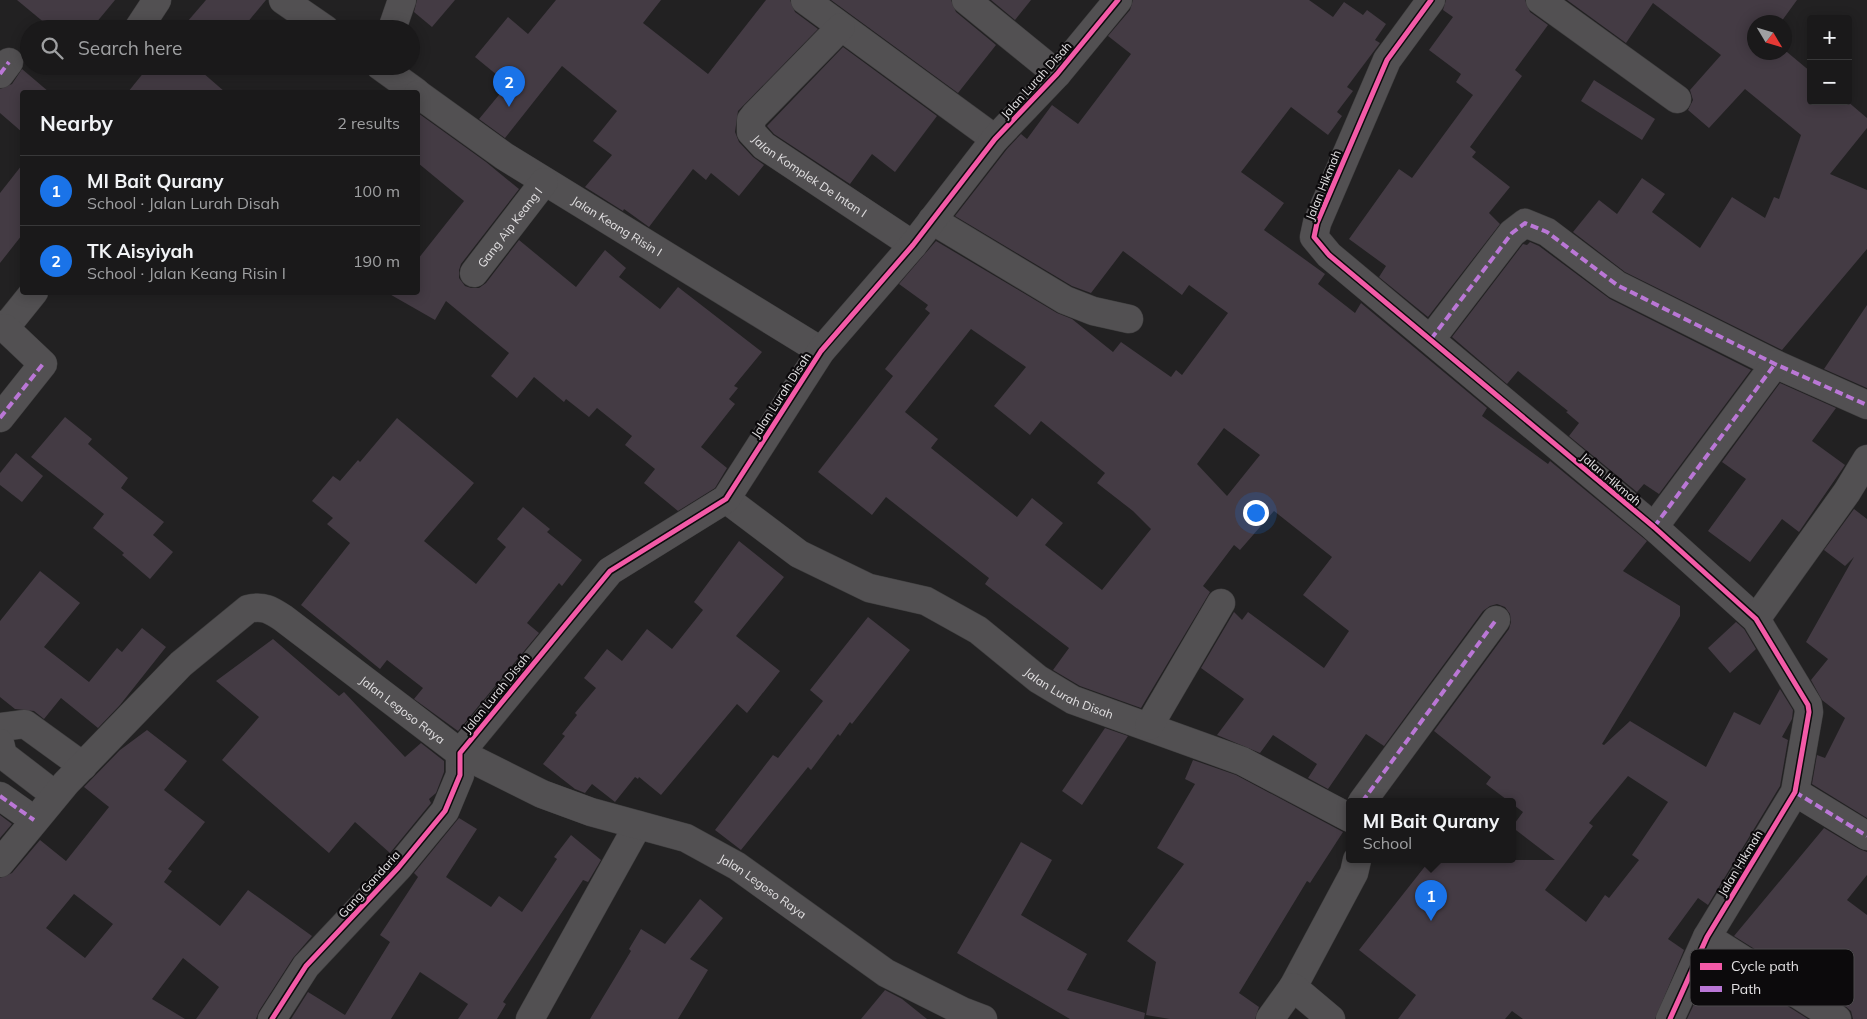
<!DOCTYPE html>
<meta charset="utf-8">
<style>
:root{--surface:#1a191a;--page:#272627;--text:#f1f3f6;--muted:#9fa0a2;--line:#383839;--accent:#1a73e8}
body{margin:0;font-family:Mulish,sans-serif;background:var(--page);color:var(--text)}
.controls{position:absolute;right:15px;top:15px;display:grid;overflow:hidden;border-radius:5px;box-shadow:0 2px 12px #0003}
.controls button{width:45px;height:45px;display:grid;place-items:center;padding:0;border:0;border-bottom:1px solid var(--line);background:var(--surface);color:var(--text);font:25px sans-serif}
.compass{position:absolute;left:1747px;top:15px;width:45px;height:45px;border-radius:50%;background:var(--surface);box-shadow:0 2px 12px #0003;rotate:128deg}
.you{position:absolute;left:1255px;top:512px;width:18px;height:18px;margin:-12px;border:4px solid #fff;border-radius:50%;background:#1a73e8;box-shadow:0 0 0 8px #1a73e833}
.badge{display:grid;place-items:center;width:32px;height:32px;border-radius:50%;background:var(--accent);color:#fff;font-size:16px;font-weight:700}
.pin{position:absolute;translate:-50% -41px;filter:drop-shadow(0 1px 2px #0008)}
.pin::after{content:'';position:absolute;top:26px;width:18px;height:15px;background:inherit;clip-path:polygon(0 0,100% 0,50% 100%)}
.popup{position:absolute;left:1346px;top:798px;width:170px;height:65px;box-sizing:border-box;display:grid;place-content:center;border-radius:5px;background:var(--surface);filter:drop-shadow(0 1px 4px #0005);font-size:16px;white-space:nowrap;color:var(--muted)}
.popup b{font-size:19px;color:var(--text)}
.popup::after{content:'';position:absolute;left:50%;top:100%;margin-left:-10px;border:10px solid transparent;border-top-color:var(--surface)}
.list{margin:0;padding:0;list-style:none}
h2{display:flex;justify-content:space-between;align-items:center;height:65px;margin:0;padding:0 20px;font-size:21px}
h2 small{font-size:16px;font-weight:400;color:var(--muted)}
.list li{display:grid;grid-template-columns:32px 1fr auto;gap:15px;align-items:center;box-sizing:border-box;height:70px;padding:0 20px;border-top:1px solid var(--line)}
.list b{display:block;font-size:19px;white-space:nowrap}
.list p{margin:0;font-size:16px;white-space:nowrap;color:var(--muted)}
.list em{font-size:16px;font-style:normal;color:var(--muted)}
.icon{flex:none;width:28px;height:28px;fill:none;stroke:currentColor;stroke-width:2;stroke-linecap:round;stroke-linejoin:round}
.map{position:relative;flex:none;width:1867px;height:1019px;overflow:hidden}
.search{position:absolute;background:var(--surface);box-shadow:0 2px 12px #0003;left:20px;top:20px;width:400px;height:55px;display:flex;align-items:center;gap:12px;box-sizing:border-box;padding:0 18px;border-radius:28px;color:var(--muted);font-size:19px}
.panel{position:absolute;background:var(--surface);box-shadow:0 2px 12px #0003;left:20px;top:90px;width:400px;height:205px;border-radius:5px}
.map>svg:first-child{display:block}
</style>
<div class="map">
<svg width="1867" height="1019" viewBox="0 0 1867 1019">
<rect width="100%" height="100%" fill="#222122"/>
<g fill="#443b44" fill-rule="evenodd">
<path d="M17 0H115L91 29H52Z"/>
<path d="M206 0H266L242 29H181Z"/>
<path d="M417 0H455L432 27 414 12Z"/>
<path d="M556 0H661L643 23 708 74 766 0H790L795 12 818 29 738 111 735 132 739 142 753 157 764 165 739 196 711 173 706 180 693 169 649 227 624 209 623 211 585 187 612 155 593 141 617 111 562 66 505 138 479 119 508 84 475 57 508 17 528 34Z"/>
<path d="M831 0H951L956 12 996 45 958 93Z"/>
<path d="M991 0H1031L1015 20Z"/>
<path d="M1133 0H1309L1333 17 1344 2 1363 15 1367 10 1386 24 1375 40 1380 43 1347 87 1353 91 1337 112 1342 116 1328 135 1291 107 1241 172 1284 203 1264 230 1325 274 1318 284 1355 313 1361 303 1487 408 1482 416 1548 464 1550 461 1647 541 1623 571 1680 606V616L1602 744 1604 745 1630 721 1706 767 1734 712 1760 725 1780 689 1793 710 1792 719 1782 737 1788 740 1780 786 1708 905 1698 898 1668 939 1684 950 1655 1019H1523L1512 1011 1505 1019H1398L1416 995 1359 950 1430 860H1555L1512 827 1523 812 1486 784 1491 777 1434 731 1509 629 1511 622 1510 614 1505 607 1497 604 1490 606 1483 611 1384 746 1366 734 1328 789 1308 778 1317 764 1273 735 1260 753 1217 735 1244 699 1201 668 1234 612 1242 620 1248 612 1324 668 1349 631 1303 595 1332 557 1274 511 1240 550 1234 545 1203 586 1210 592 1141 708 1080 686 1053 670 1069 648 985 584 989 578 886 497 872 515 818 472 893 376 885 369 930 313 925 309 928 305 899 284 936 241 1057 313 1072 319 1113 352 1121 342 1171 377 1176 370 1182 375 1228 313 1189 285 1182 295 1123 251 1091 293 1072 286 955 216 1007 149 1021 134 1027 139 1052 105 1078 124 1131 54 1108 36 1130 10ZM971 329 1026 367 994 406 1030 435 1041 421 1105 473 1097 483 1133 511 1151 529 1102 590 1045 545 1063 523 1032 498 1017 517 931 448 938 439 905 412ZM1224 428 1260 455 1227 496 1197 464ZM1628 776 1668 802 1632 855 1639 860 1609 898 1605 895 1586 922 1545 890 1593 826 1589 823Z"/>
<path d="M1446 0H1525L1530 12 1548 25 1515 70 1522 76 1470 147 1476 152 1472 157 1510 187 1489 213 1500 224 1428 317 1379 277 1386 266 1349 239 1399 169 1412 178 1473 95 1456 82 1461 74 1429 50 1453 17 1443 10Z"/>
<path d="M1567 0H1797L1781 22H1754V52H1787L1811 72V101H1847L1867 118V128L1830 174 1867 190V249L1782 350 1625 272 1573 232 1599 200 1617 214 1642 178 1665 194 1652 212 1700 248 1732 197 1765 218 1774 197 1779 199 1801 135 1745 89 1709 128 1688 110 1693 100 1690 90 1721 55 1653 3 1626 43Z"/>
<path d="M843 47 937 116 895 172 872 154 850 184 774 134 767 126Z"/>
<path d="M149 66H195L225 92H128Z"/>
<path d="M22 69 49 92H22V132L0 113V89L12 84Z"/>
<path d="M1594 80 1655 119 1642 140 1581 101Z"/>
<path d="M418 113 486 162 519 189 461 264 459 270V278L465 286 471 288H479L486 283 519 240 576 287 605 250 626 268 619 277 660 309 678 287 762 352 734 386 738 388 729 399 735 404 701 447 727 468 715 488 678 511 644 483 655 469 625 445 632 436 597 408 589 417 566 399 564 402 534 377 517 398 491 376 509 353 446 301 435 320 386 292H418V259L464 201 418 163Z"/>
<path d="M22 165V235L0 263V193Z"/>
<path d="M1530 242 1539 246 1610 299 1751 370 1659 494 1644 484 1637 492 1569 436 1579 423 1566 412 1568 411 1518 371 1507 384 1452 337 1523 244 1527 245Z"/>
<path d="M1867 305V388L1824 369Z"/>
<path d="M1780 383 1836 408 1812 441 1845 465 1799 532 1782 519 1750 562 1708 531 1746 479 1722 462Z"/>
<path d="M65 417 92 439 88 444 128 478 121 488 164 522 153 535 173 552 150 579 122 555 124 553 93 528 104 514 31 457Z"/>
<path d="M397 418 474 483 424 541 476 584 506 547 497 539 523 507 550 529 547 532 582 560 562 586 559 583 527 623 539 633 458 731 414 699 423 688 387 660 380 669 301 605 350 543 327 524 333 518 312 501 333 476 340 481 358 460 360 462Z"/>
<path d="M16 453 43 476 22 502 0 485V473Z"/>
<path d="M1854 509 1867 519V818L1812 784 1817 755 1825 758 1845 718 1822 700 1811 680 1828 659 1806 642 1854 557 1845 566 1824 550Z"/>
<path d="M739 541 784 577 736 636 780 671 747 713 737 704 661 795 639 777 638 779 635 777 615 802 592 784 585 793 575 789 543 764 565 736 562 734 577 715 575 713 596 688 584 678 607 649 622 661 647 629 672 649 703 610 694 602Z"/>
<path d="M40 571 80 603 44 647 89 682 117 648 122 652 142 628 166 647 120 705 98 728 61 698 44 719 34 711 15 709 0 697V621Z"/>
<path d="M868 617 910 650 852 724 850 722 840 736 838 734 811 770 808 767 741 850 715 830 773 755 778 758 823 701 810 690Z"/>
<path d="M1736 622 1744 629 1756 649 1730 673 1708 648Z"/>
<path d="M273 639 339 696 344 692 405 757 421 743 444 761V772L436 793 429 799 431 803 390 853 355 822 329 853 222 760 259 717 216 681Z"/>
<path d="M1105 728 1128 736 1082 805 1062 791Z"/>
<path d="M147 730 187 761 164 790 205 822 168 869 172 871 164 882 220 926 248 890 312 936 293 958 259 1011 256 1019H196L219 987 183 958 152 999 185 1019H0V878L12 873 40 840 66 861 109 807 84 787 120 750ZM74 894 113 924 85 958 46 928Z"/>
<path d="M1193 760 1236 775 1343 832 1310 883 1307 881 1239 993 1259 1007 1255 1019H1170L1146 1015 1156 962 1127 941 1184 864 1157 848 1195 784 1185 779Z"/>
<path d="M0 815 12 824 0 838Z"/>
<path d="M459 818 477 829 446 877 491 907 499 896 522 912 557 859 554 857 571 835 601 860 588 882 583 880 503 1002 506 1004 497 1019H458L468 1004 420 972 391 1019H291L308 992 345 1015 390 942 380 935 418 877 414 873Z"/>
<path d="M1824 828 1859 849 1867 852V875L1847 900 1867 915V1019H1853L1851 1011 1845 1006 1734 936Z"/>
<path d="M1021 842 1052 860 1021 915 1087 954 1067 990 1145 1013 1144 1019H1070L957 953Z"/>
<path d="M700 899 723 918 690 959 708 970 678 1019H590L631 951 629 949 641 929 665 944Z"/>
<path d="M1715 960 1808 1019H1687Z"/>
<path d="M885 990 902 999 927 1019H861Z"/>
</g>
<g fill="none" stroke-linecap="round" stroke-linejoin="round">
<defs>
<g id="street">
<path d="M283 0 325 29"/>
<path d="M805 0 995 139"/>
<path d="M966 0 1057 74"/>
<path d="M1431 0 1387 60 1317 223 1314 237 1329 255 1654 527 1756 619 1808 705 1809 712 1795 792 1707 937 1670 1019"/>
<path d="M1540 0 1677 99"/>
<path id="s1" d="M841 27 755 115 751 120V132L764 146 913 245"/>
<path d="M138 29 157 0"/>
<path d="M392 29 402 0"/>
<path d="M380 66 416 92"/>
<path d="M0 74 9 62"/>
<path id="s2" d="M418 94 504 156 821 351"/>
<path d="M932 220 1065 300 1093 311 1129 319"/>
<path id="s3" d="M474 273 544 182"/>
<path d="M0 325 5 328 34 292"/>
<path d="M1431 339 1512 233 1525 223 1547 232 1617 285 1775 364 1867 405"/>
<path d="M0 418 43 364 5 328"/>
<path id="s4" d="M726 499 799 554 869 588 926 601 978 630 1038 679 1073 700 1242 761 1350 818"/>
<path d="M1654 527 1775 364"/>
<path d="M1756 619 1847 492 1867 459"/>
<path d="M1149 726 1221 603"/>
<path d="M0 727 25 724 83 766"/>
<path d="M0 743 3 755 55 795"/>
<path d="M1795 792 1867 836"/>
<path d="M0 796 34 820"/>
<path d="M1362 802 1496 620"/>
<path d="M1707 937 1837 1019"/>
<path d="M1293 987 1354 873 1357 860"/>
<path d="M272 1019 306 966 398 868 445 811 460 775V753L610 571 726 499 821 351 913 245 995 139 1057 74 1118 0"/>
<path d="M530 1019 638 825"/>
</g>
<g id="secondary">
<path id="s5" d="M0 863 66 783 181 664 248 609C263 605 271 610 283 618L460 753 542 794 591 812 686 838 737 866 886 973 962 1011 983 1019"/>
<path d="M1270 1019 1293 987 1331 1019"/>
</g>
</defs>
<use href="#street" stroke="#3f3e3f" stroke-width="29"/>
<use href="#secondary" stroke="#3f3e3f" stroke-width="29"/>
<use href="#street" stroke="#525052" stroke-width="28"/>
<use href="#secondary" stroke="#525052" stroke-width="28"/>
<g stroke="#ba77d6" stroke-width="4" stroke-dasharray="8 4" stroke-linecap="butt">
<path d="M0 74 9 62"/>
<path d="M1431 339 1512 233 1525 223 1547 232 1617 285 1775 364 1867 405"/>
<path d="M0 418 43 364"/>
<path d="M1654 527 1775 364"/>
<path d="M1795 792 1867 836"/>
<path d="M0 796 34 820"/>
<path d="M1362 802 1496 620"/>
</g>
<defs>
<g id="cycleway">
<path d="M1431 0 1387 60 1317 223 1314 237 1329 255 1654 527 1756 619 1808 705 1809 712 1795 792 1707 937 1670 1019"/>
<path d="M272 1019 306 966 398 868 445 811 460 775V753L610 571 726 499 821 351 913 245 995 139 1057 74 1118 0"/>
</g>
</defs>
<use href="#cycleway" stroke="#0c0a0c" stroke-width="8"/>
<use href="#cycleway" stroke="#f35aa7" stroke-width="5"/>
</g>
<g text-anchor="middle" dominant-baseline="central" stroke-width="4.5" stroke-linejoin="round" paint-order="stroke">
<g font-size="12" fill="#e2e0e2" stroke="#0c0a0c">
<text transform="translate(1036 80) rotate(-48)">Jalan Lurah Disah</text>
<text stroke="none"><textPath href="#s1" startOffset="215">Jalan Komplek De Intan I</textPath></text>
<text transform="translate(1323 185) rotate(-68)">Jalan Hikmah</text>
<text stroke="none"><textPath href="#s2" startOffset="239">Jalan Keang Risin I</textPath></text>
<text stroke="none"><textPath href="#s3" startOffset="58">Gang Aip Keang I</textPath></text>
<text transform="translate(781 395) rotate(-57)">Jalan Lurah Disah</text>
<text transform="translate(1611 479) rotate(40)">Jalan Hikmah</text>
<text stroke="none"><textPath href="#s4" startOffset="399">Jalan Lurah Disah</textPath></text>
<text transform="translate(496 693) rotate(-51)">Jalan Lurah Disah</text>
<text stroke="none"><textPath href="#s5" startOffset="544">Jalan Legoso Raya</textPath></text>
<text transform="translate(1740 863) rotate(-59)">Jalan Hikmah</text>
<text transform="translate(369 884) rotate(-48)">Gang Gandaria</text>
<text stroke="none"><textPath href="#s5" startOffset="949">Jalan Legoso Raya</textPath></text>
</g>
</g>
<rect x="1690" y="949" width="164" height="57" rx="8" fill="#0c0a0c" stroke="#4c4a4c" stroke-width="1"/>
<rect x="1700" y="963" width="22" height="7" fill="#f35aa7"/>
<rect x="1700" y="986" width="22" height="6" fill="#ba77d6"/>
<g font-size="14" fill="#e2e0e2">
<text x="1731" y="971">Cycle path</text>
<text x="1731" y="994">Path</text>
</g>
</svg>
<div class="controls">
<button>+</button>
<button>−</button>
</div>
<svg class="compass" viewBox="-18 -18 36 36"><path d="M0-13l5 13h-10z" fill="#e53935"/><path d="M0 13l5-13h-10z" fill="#9fa0a2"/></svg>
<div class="you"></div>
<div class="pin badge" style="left:1431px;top:921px">1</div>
<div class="popup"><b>MI Bait Qurany</b>School</div>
<div class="pin badge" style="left:509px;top:107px">2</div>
<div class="search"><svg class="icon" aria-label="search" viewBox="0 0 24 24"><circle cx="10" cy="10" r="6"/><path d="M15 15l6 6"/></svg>Search here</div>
<section class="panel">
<h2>Nearby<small>2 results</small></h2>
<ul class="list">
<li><span class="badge">1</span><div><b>MI Bait Qurany</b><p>School · Jalan Lurah Disah</p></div><em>100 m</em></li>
<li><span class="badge">2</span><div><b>TK Aisyiyah</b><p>School · Jalan Keang Risin I</p></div><em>190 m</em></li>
</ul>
</section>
</div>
